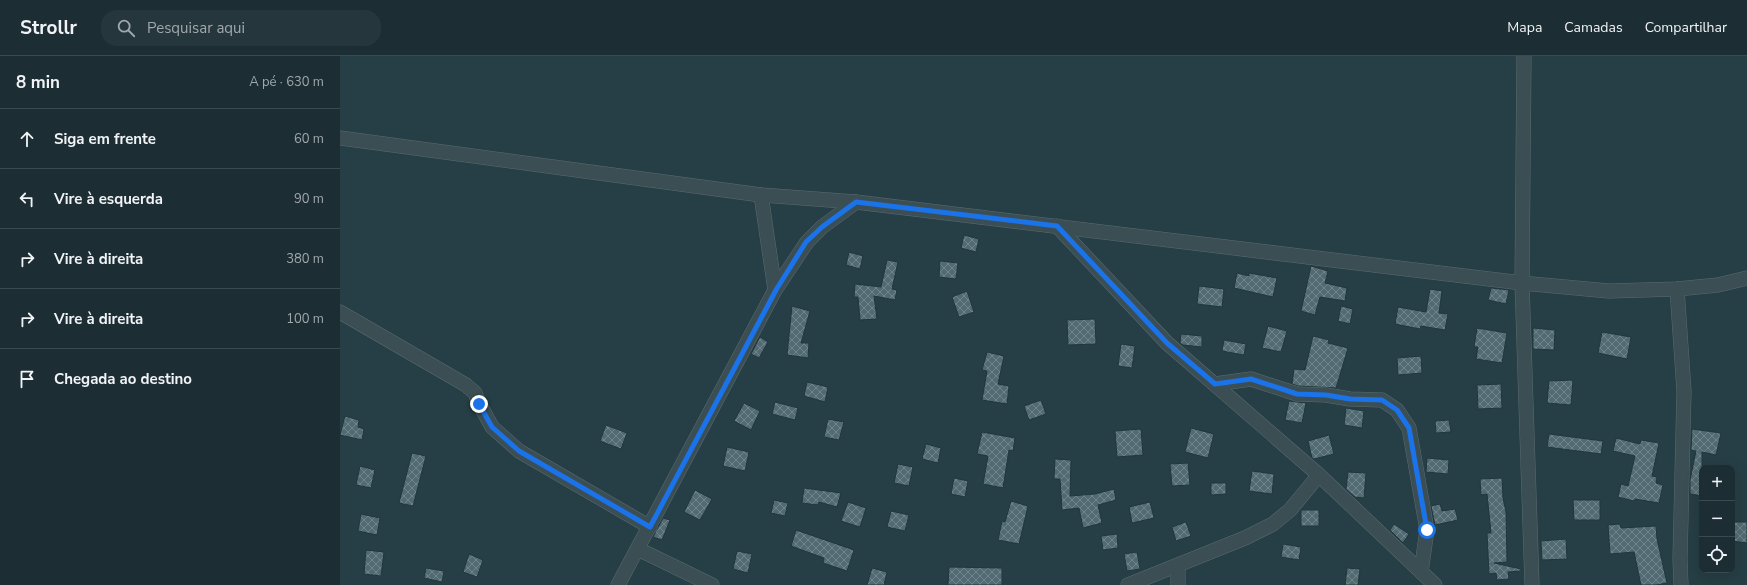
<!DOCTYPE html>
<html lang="pt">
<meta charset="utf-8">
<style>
:root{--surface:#1c2e34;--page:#25363c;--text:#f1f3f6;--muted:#a0a8ac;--line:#3a4a4f}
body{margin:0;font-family:"Nunito Sans",sans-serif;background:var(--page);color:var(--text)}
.controls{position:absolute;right:12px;bottom:12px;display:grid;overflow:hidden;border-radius:8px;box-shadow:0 4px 16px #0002}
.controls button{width:36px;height:36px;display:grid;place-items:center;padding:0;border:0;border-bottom:1px solid var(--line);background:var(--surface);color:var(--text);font:20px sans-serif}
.stop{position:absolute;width:12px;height:12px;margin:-9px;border:3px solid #1a73e8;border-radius:50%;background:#fff}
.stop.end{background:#1a73e8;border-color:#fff;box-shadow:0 1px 4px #0008}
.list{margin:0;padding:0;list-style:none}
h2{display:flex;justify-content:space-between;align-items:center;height:52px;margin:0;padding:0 16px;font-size:17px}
h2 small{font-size:13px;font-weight:400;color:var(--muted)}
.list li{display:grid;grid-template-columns:26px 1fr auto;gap:12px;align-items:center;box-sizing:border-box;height:60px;padding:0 16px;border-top:1px solid var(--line)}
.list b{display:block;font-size:15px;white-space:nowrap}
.list em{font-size:13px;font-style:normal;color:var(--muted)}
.icon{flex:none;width:22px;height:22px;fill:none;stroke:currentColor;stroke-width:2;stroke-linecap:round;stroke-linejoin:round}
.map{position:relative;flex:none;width:1407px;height:529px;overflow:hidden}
header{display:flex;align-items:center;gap:24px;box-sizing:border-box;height:56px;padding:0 20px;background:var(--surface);border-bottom:1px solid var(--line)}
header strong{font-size:19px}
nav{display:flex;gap:22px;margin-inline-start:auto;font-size:14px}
.search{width:280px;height:36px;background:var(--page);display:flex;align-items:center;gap:10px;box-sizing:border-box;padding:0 14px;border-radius:16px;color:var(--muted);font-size:15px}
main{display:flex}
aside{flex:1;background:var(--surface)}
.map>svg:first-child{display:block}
</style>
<header>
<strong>Strollr</strong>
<div class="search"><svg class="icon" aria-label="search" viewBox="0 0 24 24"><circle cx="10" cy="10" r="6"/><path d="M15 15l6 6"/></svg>Pesquisar aqui</div>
<nav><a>Mapa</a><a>Camadas</a><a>Compartilhar</a></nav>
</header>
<main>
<aside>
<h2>8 min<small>A pé · 630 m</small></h2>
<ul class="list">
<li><svg class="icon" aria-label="ahead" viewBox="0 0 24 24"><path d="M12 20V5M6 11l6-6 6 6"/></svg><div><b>Siga em frente</b></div><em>60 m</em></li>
<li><svg class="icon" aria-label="left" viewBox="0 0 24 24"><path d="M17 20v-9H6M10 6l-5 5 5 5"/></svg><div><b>Vire à esquerda</b></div><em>90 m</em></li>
<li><svg class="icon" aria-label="right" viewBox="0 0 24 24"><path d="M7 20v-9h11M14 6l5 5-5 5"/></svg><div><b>Vire à direita</b></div><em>380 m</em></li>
<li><svg class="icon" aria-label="right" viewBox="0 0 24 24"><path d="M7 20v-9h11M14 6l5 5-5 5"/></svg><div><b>Vire à direita</b></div><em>100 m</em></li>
<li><svg class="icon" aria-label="arrive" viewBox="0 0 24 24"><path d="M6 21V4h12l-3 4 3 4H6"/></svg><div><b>Chegada ao destino</b></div></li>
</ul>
</aside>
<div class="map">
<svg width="1407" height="529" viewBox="0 0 1407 529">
<defs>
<pattern id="building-cross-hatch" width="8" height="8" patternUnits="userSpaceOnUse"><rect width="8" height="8" fill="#526b72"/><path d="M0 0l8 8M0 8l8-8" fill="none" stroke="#70858b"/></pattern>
</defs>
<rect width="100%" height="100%" fill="#263e45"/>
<g fill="url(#building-cross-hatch)" stroke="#21363c">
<path d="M624 179 639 183 636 196 621 192Z"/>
<path d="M509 196 523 200 520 213 506 209Z"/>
<path d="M547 204 558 206 552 233 557 234 555 244 534 240 537 263 520 264 518 241H514L515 228 541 231Z"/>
<path d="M600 205 618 207 616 223 599 221Z"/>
<path d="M971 210 988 215 985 227 1007 232 1005 245 980 241 975 259 961 255Z"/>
<path d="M897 217 909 220V217L937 222 933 241 894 232Z"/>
<path d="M859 230 884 233 882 251 857 248Z"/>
<path d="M1151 232 1169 234 1166 248 1148 244Z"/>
<path d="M1090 233 1102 235 1099 257 1108 258 1105 274 1081 270 1080 273 1055 268 1058 251 1086 256Z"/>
<path d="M627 235 634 256 619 261 612 241Z"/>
<path d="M452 250 470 255 461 287H469L468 302 447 299Z"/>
<path d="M1001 250 1013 253 1010 268 998 265Z"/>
<path d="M755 263 756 288 728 289 727 264Z"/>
<path d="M928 270 947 275 941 296 922 292Z"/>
<path d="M1137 272 1167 277 1162 307 1136 303 1138 291H1134Z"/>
<path d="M1193 272 1215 274 1214 294 1193 293Z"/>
<path d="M1262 276 1291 281 1287 303 1258 297Z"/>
<path d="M841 278 862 280V291L843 289 840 287Z"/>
<path d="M973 280 989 284 988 287 1008 292 996 332 958 330 952 328 954 313 965 314Z"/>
<path d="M420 281 428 286 419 302 411 298Z"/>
<path d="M884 284 906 288 904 299 882 295Z"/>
<path d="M781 288 795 290 792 312 778 310Z"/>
<path d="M647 296 664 300 658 328 669 330 667 348 642 344 647 315 642 314Z"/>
<path d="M1081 300 1082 317 1058 319 1057 302Z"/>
<path d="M1233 324 1231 349 1207 347 1209 325Z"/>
<path d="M467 326 488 331 485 346 464 340Z"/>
<path d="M1161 328 1162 352 1138 353 1137 329Z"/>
<path d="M701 344 706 358 689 364 684 350Z"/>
<path d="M949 345 966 347 962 367 945 364Z"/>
<path d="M435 346 458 352 455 364 432 358Z"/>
<path d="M404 347 420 355 411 374 394 365Z"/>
<path d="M1006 352 1024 355 1022 372 1004 369Z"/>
<path d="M5 360 19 364 18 371 24 373 22 384 0 379Z"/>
<path d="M488 363 504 366 499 384 484 381Z"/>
<path d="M1109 364 1111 376 1096 377 1095 365Z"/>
<path d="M266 369 287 377 281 393 260 385Z"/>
<path d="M851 372 874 378 868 402 845 396Z"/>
<path d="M801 373 803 399 777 401 775 375Z"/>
<path d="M1352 373 1381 377 1376 399 1362 396V440L1350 438V424L1356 395 1351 394Z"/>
<path d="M642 376 675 382 673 395 669 394 663 432 643 428 648 400 637 398Z"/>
<path d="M1209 378 1263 385 1261 398 1207 391Z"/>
<path d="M989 379 994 398 974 403 972 402 968 385Z"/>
<path d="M1276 382 1300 388 1301 384 1319 387 1312 420 1317 421 1316 427 1323 429 1319 447 1295 443 1294 445 1278 441 1281 428 1288 430 1295 400 1273 395Z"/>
<path d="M586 388 601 392 598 407 582 403Z"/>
<path d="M387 391 409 396 405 415 383 410Z"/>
<path d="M72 397 86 400 73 450 59 447Z"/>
<path d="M1087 402 1109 404 1108 418 1086 416Z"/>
<path d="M715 403 731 404 730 440 755 438 774 433 776 444 758 449 762 467 743 472 739 452 722 454 720 423H714Z"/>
<path d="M848 407 850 429 832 430 830 408Z"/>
<path d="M558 408 573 411 569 430 554 427Z"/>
<path d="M20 410 35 414 31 432 16 429Z"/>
<path d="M912 415 934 418 932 438 909 435Z"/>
<path d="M1008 416 1026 417 1024 442 1015 441 1006 433Z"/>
<path d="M614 422 628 425 625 441 611 438Z"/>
<path d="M1162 422 1163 442 1166 456 1167 506 1154 507 1181 513V515L1168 516 1169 523 1157 524 1156 517 1149 518 1147 477H1151L1147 438 1141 439 1140 423Z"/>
<path d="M871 427H886V438L871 439Z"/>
<path d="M464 432 501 437 497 451 479 446 478 449 462 447Z"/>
<path d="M355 434 372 443 360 464 344 456Z"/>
<path d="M434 444 448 447 445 460 431 457Z"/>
<path d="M1233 444H1260V464H1234Z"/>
<path d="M671 445 688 450 679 488 658 484 662 465 665 466Z"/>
<path d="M508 446 526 452 520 471 501 465Z"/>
<path d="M810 446 814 462 792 467 789 451Z"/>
<path d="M1100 448 1102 455 1115 453 1118 464 1095 469 1091 450Z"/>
<rect x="961" y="454" width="18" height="16"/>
<path d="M551 455 569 459 565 475 547 471Z"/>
<path d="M21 458 40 462 37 479 18 475Z"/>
<path d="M323 462 330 464 322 484 313 481Z"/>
<path d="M846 466 851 480 836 485 832 471Z"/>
<path d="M1392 466H1407V487L1392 485Z"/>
<path d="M1054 468 1069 478 1063 487 1050 474Z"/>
<path d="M1280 468 1281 472 1316 470 1317 483 1327 527 1316 529H1301L1294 496 1270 498 1268 469Z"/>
<path d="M456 474 514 494 507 515 483 507 484 502 451 490Z"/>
<path d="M777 478 778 492 763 494 761 480Z"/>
<path d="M1226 483 1227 503 1202 504 1201 485Z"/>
<path d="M943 488 961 491 959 504 941 501Z"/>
<path d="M26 494 44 496 41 520 24 518Z"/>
<path d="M397 495 412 498 408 517 393 513Z"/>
<path d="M797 496 800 513 787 515 784 498Z"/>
<path d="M129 498 143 504 137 521 123 516Z"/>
<path d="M609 511 662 512V529H608Z"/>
<path d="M86 512 104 515 102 526 84 522Z"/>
<path d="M532 512 547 516 544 529H527Z"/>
<path d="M1007 512 1020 513 1018 529H1005Z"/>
</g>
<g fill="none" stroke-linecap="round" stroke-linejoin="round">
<defs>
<g id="minor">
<path d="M1184 0 1182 227 1192 529"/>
<path d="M0 82 421 139 516 146 1182 227 1269 235 1337 233 1378 229 1407 222"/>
<path d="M421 139 435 234"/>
<path d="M717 170 827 287 979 419 1095 529"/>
<path d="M1337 233 1344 335 1340 503 1341 529"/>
<path d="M0 256 126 329 135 337 139 347 152 371 179 395 310 471"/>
<path d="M875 328 911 323 957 338 986 339 1010 343 1042 344 1057 354 1069 372 1087 474 1081 516"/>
<path d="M298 493 372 529"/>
<path d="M278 529 435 234 467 186 482 171 516 146"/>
<path d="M788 529 905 482 933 468 950 454 979 419"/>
<path d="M838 529V510"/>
</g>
</defs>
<use href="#minor" stroke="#596c71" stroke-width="15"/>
<use href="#minor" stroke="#3b4e54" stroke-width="14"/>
</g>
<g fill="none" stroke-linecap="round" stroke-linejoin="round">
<path stroke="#1a73e8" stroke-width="5" d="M139 348 152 371 179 395 310 471 436 234 466 186 482 171 516 146 717 170 827 287 875 328 911 323 957 338 986 339 1010 343 1042 344 1057 354 1069 372 1087 474"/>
</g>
</svg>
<div class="controls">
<button>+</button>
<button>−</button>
<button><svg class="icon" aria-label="locate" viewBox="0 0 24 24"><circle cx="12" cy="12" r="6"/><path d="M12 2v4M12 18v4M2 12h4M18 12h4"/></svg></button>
</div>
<div class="stop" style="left:1087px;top:474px"></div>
<div class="stop end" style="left:139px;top:348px"></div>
</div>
</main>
